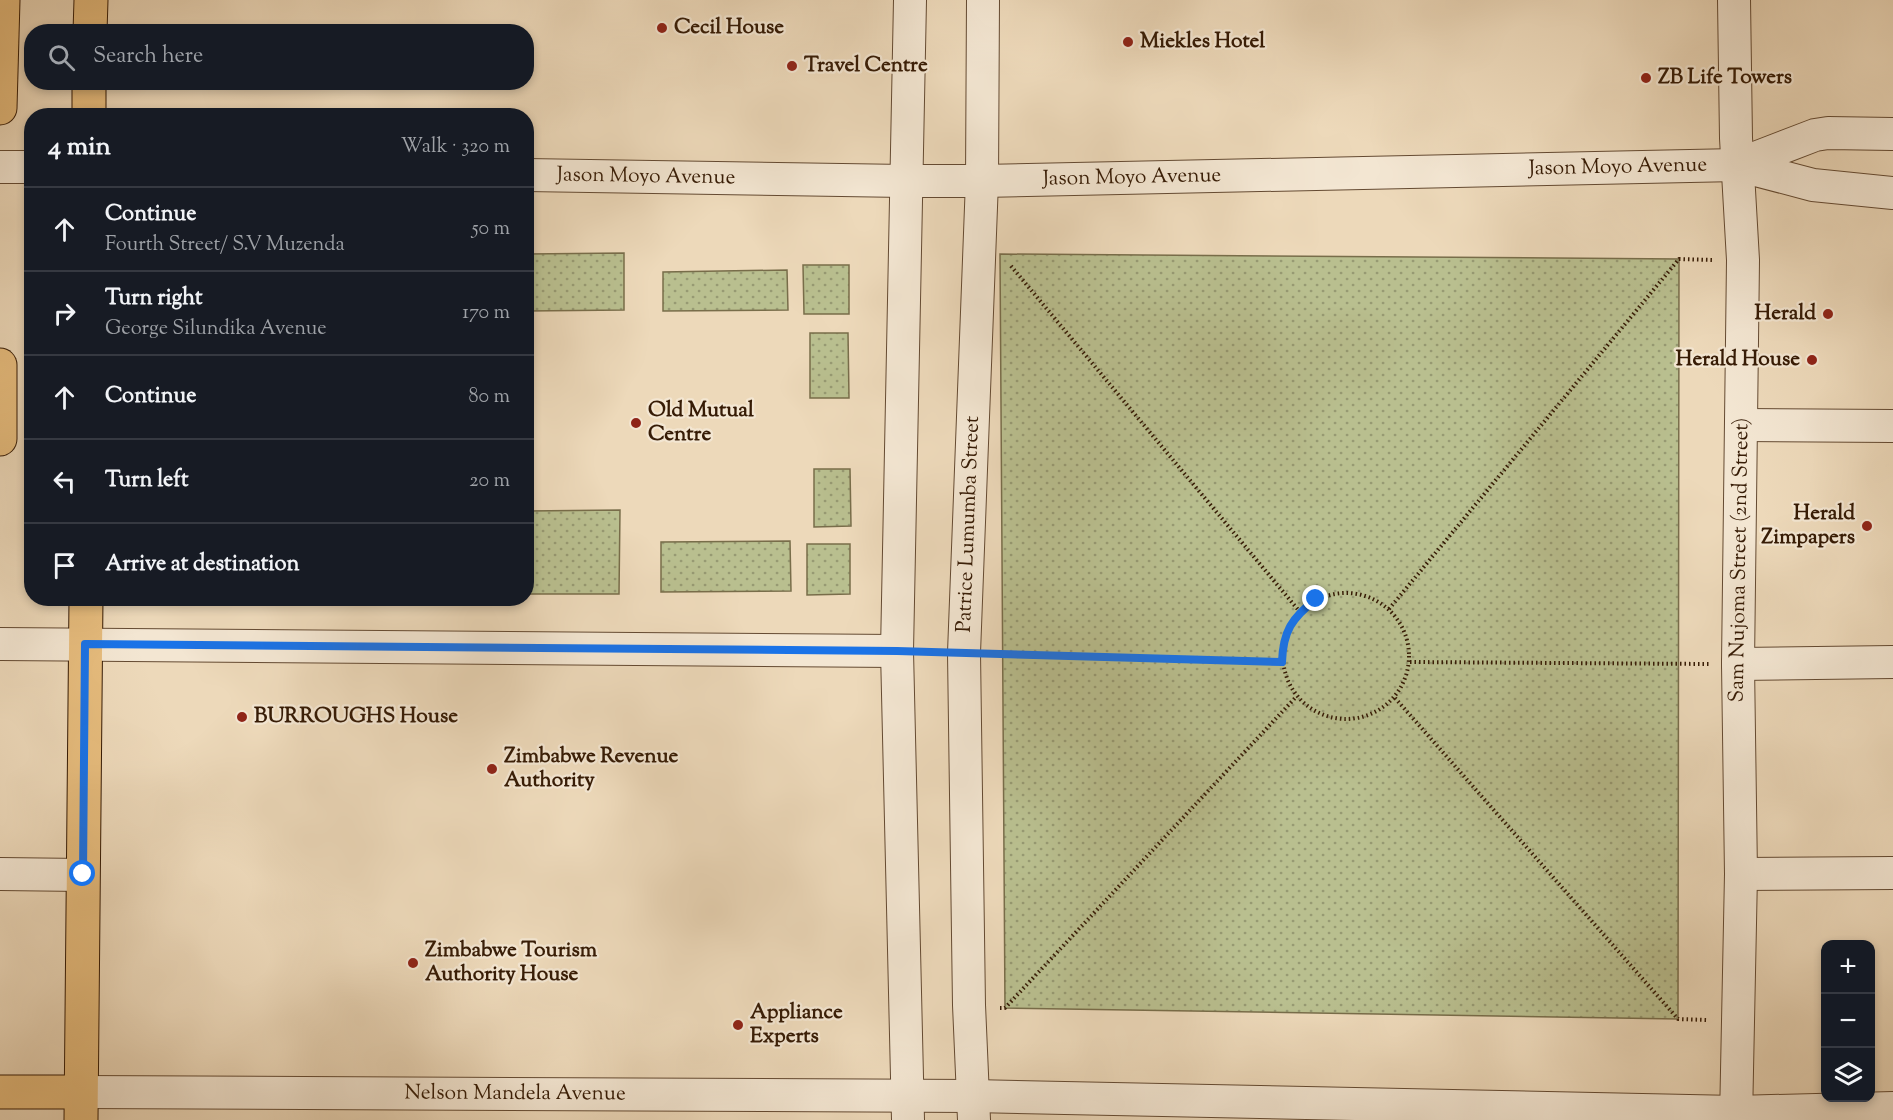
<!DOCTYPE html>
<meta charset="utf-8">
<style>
:root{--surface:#171b24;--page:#20242c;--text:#f1f3f6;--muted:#9ea1a6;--line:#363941}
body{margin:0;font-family:"Sorts Mill Goudy",serif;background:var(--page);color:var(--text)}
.controls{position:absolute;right:18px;bottom:18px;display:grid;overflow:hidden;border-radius:12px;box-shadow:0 3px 9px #0003}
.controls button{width:54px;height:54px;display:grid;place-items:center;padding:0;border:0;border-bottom:2px solid var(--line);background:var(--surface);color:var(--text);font:30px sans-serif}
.stop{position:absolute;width:18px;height:18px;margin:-14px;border:4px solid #1a73e8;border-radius:50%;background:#fff}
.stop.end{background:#1a73e8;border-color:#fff;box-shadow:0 2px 6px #0008}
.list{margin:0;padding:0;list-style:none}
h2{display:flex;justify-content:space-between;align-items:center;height:78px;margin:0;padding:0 24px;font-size:26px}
h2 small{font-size:20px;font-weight:400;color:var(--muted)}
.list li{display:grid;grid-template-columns:39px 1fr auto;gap:18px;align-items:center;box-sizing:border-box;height:84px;padding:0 24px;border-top:2px solid var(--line)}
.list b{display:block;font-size:22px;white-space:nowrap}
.list p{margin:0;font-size:20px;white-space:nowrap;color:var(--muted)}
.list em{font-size:20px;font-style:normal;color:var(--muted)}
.icon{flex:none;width:33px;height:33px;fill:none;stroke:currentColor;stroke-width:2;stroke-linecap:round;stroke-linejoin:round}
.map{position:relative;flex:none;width:1893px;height:1120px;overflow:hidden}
.search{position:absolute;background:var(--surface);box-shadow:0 3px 9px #0003;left:24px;top:24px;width:510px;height:66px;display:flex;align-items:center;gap:15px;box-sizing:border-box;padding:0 21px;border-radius:24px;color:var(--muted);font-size:22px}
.panel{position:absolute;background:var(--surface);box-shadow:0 3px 9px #0003;left:24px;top:108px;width:510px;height:498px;border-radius:24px}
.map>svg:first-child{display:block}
</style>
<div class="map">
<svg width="1893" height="1120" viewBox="0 0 1893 1120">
<defs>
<pattern id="green-dots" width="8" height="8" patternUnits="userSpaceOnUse" patternTransform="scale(1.5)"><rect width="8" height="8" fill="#b9bf8f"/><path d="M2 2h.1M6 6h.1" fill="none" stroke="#979a73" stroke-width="1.8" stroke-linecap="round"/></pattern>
</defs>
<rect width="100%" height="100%" fill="#edd9ba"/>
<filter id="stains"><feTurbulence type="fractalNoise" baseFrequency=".00333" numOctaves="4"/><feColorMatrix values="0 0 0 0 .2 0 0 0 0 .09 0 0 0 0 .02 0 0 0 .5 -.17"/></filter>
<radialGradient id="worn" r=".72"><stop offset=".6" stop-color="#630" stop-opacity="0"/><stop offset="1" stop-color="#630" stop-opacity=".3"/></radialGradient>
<g fill="url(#green-dots)" stroke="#786d4a" stroke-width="1.5">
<path d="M624 253V310L527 311V254Z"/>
<path d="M1000 254 1679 259 1678 1019 1005 1008Z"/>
<path d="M803 265H849V314H804Z"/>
<path d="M787 270 788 310 663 311V272Z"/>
<path d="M810 333H848L849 398H810Z"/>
<path d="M814 469H850L851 526 814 527Z"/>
<path d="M620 510 619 594H527V511Z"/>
<path d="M790 541 791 591 661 592V542Z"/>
<path d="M807 544H850V594L807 595Z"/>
</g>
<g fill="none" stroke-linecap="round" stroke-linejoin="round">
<defs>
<g id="minor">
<path d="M1734 0 1736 138 1743 260 1738 664 1741 874 1736 1120"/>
<path d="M1737 165 1815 135 1828 133 1893 134"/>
<path d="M0 167H32"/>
<path id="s1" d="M526 175 905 181H982L1737 165 1813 185 1893 193"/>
<path d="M1742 425 1893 426"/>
<path d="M0 644 897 651"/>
<path d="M1738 664 1893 662"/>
<path d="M0 874 83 875"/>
<path d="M1741 874 1893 873"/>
<path id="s2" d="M80 1092 973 1096 1736 1112 1893 1108"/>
<path d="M908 1120 897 651 910 0"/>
<path id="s3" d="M974 1120 969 1005 964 653 982 181 983 0"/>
</g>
<g id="major">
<path d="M90 32 91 0"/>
<path d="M0 108 3 0"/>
<path d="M89 116V82"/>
<path d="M0 365V439"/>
<path d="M0 1092H80"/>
<path d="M81 1120 86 598"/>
</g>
</defs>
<use href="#minor" stroke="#644a32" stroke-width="34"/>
<use href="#major" stroke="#361b05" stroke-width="35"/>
<g stroke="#361b05" stroke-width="4" stroke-dasharray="1.5 3" stroke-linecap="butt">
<path d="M1011 266 1300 612"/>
<circle cx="1346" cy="656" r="63"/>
<path d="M1389 609 1679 259 1713 260"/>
<path d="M995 654 1282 661"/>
<path d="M1410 662 1709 664"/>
<path d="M1395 698 1678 1019 1708 1020"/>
<path d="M1000 1008H1005L1296 697"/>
</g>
<use href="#minor" stroke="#f3e6d2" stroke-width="32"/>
<use href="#major" stroke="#e6bc7d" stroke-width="33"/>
</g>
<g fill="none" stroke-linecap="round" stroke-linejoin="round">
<path stroke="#1a73e8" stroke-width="8" d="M83 874 85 644 897 651 1282 662C1283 631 1292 618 1316 599"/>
</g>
<g fill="#8f2418" stroke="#f3e6d2" stroke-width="2">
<circle cx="662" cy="28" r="6"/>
<circle cx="1128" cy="42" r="6"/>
<circle cx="792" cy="66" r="6"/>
<circle cx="1646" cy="78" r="6"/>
<circle cx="1828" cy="314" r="6"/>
<circle cx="1812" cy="360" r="6"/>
<circle cx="636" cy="423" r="6"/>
<circle cx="1867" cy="526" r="6"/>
<circle cx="242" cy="717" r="6"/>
<circle cx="492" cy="769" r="6"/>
<circle cx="413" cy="963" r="6"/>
<circle cx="738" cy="1025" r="6"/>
</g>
<g text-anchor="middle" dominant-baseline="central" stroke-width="4.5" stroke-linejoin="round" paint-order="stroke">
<g font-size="21" font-weight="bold" fill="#361b05" stroke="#f3e6d2" text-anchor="start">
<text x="674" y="28">Cecil House</text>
<text x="1140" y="42">Miekles Hotel</text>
<text x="804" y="66">Travel Centre</text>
<text x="1658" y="78">ZB Life Towers</text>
<text x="1816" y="314" text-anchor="end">Herald</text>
<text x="1800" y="360" text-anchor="end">Herald House</text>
<text x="648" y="411">Old Mutual<tspan x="648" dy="24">Centre</tspan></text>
<text x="1855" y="514" text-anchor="end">Herald<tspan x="1855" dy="24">Zimpapers</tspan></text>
<text x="254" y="717">BURROUGHS House</text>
<text x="504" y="757">Zimbabwe Revenue<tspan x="504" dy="24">Authority</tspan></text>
<text x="425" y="951">Zimbabwe Tourism<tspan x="425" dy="24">Authority House</tspan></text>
<text x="750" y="1013">Appliance<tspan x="750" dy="24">Experts</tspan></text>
</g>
<g font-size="21" fill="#361b05" stroke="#f3e6d2">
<text stroke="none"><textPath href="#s1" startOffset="1092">Jason Moyo Avenue</textPath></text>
<text stroke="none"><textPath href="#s1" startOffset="120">Jason Moyo Avenue</textPath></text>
<text stroke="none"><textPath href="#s1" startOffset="606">Jason Moyo Avenue</textPath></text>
<text stroke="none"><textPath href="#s3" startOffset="596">Patrice Lumumba Street</textPath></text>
<text transform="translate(1740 560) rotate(-89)">Sam Nujoma Street (2nd Street)</text>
<text stroke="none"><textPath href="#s2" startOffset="435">Nelson Mandela Avenue</textPath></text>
</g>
</g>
<rect width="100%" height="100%" filter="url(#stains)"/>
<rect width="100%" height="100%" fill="url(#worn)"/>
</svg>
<div class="controls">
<button>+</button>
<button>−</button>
<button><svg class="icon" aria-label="layers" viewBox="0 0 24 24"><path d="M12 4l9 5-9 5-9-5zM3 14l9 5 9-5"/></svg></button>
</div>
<div class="stop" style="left:83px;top:874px"></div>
<div class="stop end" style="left:1316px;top:599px"></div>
<div class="search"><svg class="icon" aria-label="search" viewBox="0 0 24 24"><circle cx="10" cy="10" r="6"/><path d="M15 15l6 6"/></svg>Search here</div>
<section class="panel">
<h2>4 min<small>Walk · 320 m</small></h2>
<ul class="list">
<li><svg class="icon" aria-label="ahead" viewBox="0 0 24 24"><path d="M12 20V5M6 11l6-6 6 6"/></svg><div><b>Continue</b><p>Fourth Street/ S.V Muzenda</p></div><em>50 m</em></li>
<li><svg class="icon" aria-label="right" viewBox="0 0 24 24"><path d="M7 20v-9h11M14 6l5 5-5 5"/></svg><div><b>Turn right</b><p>George Silundika Avenue</p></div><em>170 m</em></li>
<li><svg class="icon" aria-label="ahead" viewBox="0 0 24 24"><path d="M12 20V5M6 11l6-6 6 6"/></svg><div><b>Continue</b></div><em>80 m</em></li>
<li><svg class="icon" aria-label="left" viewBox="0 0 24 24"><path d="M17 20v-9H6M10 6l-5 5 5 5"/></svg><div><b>Turn left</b></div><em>20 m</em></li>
<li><svg class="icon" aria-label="arrive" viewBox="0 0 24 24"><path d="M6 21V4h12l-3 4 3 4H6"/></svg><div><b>Arrive at destination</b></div></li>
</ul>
</section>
</div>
